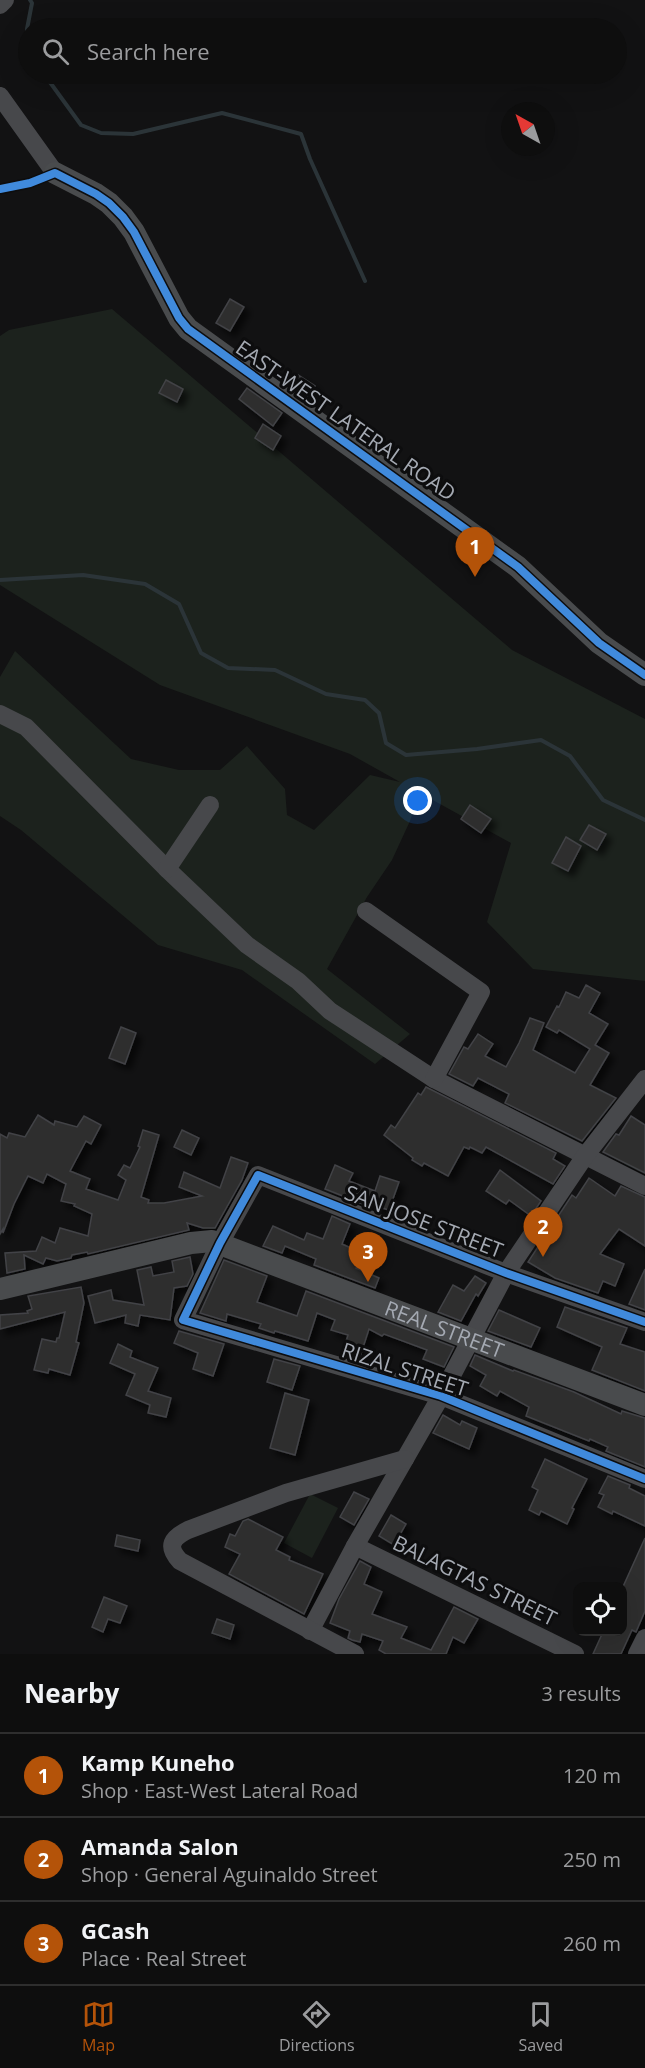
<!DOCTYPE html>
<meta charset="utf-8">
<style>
:root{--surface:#0e0e0e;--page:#171717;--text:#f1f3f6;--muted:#9b9c9e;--line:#2e2e2e;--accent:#b45309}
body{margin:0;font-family:"Open Sans",sans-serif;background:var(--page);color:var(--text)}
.controls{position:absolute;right:18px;bottom:18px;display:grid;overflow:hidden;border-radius:12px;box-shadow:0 6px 24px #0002}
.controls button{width:54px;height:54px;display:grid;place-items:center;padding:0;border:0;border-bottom:2px solid var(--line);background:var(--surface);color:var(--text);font:30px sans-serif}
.compass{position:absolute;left:501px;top:102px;width:54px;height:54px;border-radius:50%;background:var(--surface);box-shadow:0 6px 24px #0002;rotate:320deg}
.you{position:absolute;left:418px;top:801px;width:21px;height:21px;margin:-15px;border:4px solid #fff;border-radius:50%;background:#1a73e8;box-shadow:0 0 0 9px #1a73e833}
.badge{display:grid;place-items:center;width:39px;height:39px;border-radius:50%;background:var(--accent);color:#fff;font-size:20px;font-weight:700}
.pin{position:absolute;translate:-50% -50px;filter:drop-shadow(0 2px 3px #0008)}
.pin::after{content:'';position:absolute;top:32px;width:21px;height:18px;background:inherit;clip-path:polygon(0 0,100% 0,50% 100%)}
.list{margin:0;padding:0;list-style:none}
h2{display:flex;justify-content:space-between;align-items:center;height:78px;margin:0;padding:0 24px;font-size:26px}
h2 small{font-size:20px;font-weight:400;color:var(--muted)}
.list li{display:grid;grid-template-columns:39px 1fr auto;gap:18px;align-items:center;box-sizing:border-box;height:84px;padding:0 24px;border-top:2px solid var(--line)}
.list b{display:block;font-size:22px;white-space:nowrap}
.list p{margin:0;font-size:20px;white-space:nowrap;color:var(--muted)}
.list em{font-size:20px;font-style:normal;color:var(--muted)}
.icon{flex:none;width:33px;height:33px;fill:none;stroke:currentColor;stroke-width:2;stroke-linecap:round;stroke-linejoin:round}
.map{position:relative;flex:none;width:645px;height:1654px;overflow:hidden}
.search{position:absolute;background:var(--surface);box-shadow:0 6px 24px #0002;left:18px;right:18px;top:18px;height:66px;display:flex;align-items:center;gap:15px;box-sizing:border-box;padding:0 21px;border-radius:33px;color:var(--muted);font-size:22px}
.sheet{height:330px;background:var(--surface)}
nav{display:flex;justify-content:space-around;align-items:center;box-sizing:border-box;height:84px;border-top:2px solid var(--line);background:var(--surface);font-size:16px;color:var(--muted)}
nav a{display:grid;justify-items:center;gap:3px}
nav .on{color:var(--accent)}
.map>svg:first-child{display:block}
</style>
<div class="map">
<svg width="645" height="1654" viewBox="0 0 645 1654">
<defs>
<filter id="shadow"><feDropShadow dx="5.5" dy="5.5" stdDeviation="3" flood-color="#0009"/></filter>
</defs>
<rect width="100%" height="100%" fill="#121213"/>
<g fill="#1c221d">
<path d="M112 309 512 650 645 719V981L533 969 487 922 511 843 409 787 417 800 410 821 392 860 367 897 327 969 410 1034 375 1064 242 970 158 945 21 830 0 816V677L15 651 131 759 179 770H220L247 746 285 789 287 815 314 830 370 775 400 782 350 754 160 685 0 585V336L9 330Z"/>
<path d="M310 1494 338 1508 312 1558 284 1543Z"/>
</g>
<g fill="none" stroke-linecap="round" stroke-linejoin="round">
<g stroke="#2b3438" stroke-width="4">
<path d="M28 35 27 29 32 3 30 0"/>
<path d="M44 74 81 125 101 133 133 134 222 113 301 134 310 159 365 281"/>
<path d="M0 580 83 575 145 584 179 604 201 653 228 668 275 670 326 694 365 700 379 713 386 743 406 755 477 749 541 740 570 756 603 800 645 820"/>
</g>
</g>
<g fill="#2e2e2f" stroke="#424346" stroke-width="1.5" filter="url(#shadow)">
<path d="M230 299 244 307 230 331 216 323Z"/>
<path d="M298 375 315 386 306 398 290 386Z"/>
<path d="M166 380 183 389 177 402 159 393Z"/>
<path d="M247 388 282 413 273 426 239 399Z"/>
<path d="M263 424 281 436 273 450 255 438Z"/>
<path d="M470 805 491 819 481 833 461 819Z"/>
<path d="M589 825 606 834 597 850 580 840Z"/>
<path d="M566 837 581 846 568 871 552 863Z"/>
<path d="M586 985 600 993 589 1013 608 1024 595 1045 609 1053 590 1085 616 1098 582 1141 505 1103 509 1094 478 1078 473 1086 449 1074 464 1047 468 1049 478 1034 493 1044 485 1056 506 1067 519 1043 530 1018 544 1023 533 1050 575 1073 590 1049 559 1030 557 1033 546 1027 557 1006 559 1007 566 992 579 998Z"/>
<path d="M121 1027 136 1033 125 1064 109 1058Z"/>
<path d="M426 1087 556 1153 553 1159 565 1166 553 1184 486 1147 482 1153 470 1147 469 1149 464 1147 448 1176 424 1163 422 1166 412 1160 413 1158 384 1135 391 1125 395 1128 418 1093 421 1095Z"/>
<path d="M38 1115 54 1125 55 1121 77 1127 84 1116 101 1125 91 1144 86 1141 70 1171 90 1179 86 1189 118 1200 126 1180 118 1175 124 1165 130 1168 140 1147 138 1146 143 1130 159 1135 141 1197 149 1200 148 1203H164L202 1196 179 1187 184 1172 220 1188 231 1157 248 1163 242 1180 215 1228H203L187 1223 189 1230 88 1254 87 1252 72 1255 71 1258 57 1261 46 1258 43 1264 24 1255 25 1269 7 1273 5 1253 36 1251 42 1237 55 1243 60 1228 88 1236 92 1214 74 1206 75 1204 61 1201 66 1184 47 1174 43 1183 28 1176 14 1204 3 1233V1229L0 1234V1134L7 1138 9 1133 25 1137Z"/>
<path d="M631 1116 645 1125V1173L603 1152 616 1134 619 1135Z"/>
<path d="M182 1130 199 1138 191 1155 174 1147Z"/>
<path d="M335 1165 353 1173 349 1181 375 1191 380 1176 399 1182 389 1210 369 1204 368 1206 363 1204 325 1189Z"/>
<path d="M500 1170 541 1201 531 1216 509 1200 506 1204 486 1191Z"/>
<path d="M589 1178 615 1196 621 1186 645 1197V1246L619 1229 600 1254 624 1264 615 1286 603 1281 598 1293 555 1278 528 1262 572 1195 576 1198Z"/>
<path d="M332 1216 350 1224 342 1244 362 1253 356 1268 379 1278 375 1288 314 1265 316 1259 285 1246 282 1253 263 1246 273 1226 304 1240 307 1233 323 1239Z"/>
<path d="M190 1257 193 1274 187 1286 174 1288 170 1320 140 1315 138 1326 125 1323 126 1315 95 1323 88 1296 111 1290 113 1300 144 1305 137 1270 151 1267 153 1276 174 1272 172 1261Z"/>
<path d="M224 1260 267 1276 257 1302 297 1316 306 1291 454 1347 444 1367 423 1359 427 1350 384 1334 382 1336 369 1329 359 1360 342 1355 348 1335 331 1330 335 1320 317 1313 308 1341 275 1331 274 1333 259 1328 261 1324 227 1314 226 1321 200 1313Z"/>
<path d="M645 1269V1310L629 1304Z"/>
<path d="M475 1276 486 1283 478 1296 476 1294 461 1321 438 1312 453 1285 464 1291Z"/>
<path d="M81 1287 84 1303 76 1342 79 1343 70 1375 49 1369 48 1373 34 1370 42 1339 56 1342 57 1338H59L65 1312 0 1329V1315L28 1313 27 1311 32 1309 28 1296Z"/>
<path d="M565 1307 627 1328 620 1344 645 1352V1391L592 1370 602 1347 557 1327Z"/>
<path d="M499 1310 540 1328 531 1347 488 1331Z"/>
<path d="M179 1331 224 1344 213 1376 193 1369 198 1353 174 1343Z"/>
<path d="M118 1344 132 1351 130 1357 158 1368 148 1391 171 1398 166 1417 148 1413 150 1405 126 1395 135 1374 110 1363Z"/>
<path d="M475 1355 513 1371 514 1370 574 1392 621 1414 622 1411 645 1418V1467L606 1451 608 1447 590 1439 589 1441 526 1416 529 1407 500 1391 497 1396 480 1386 486 1375 470 1366Z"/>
<path d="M274 1359 300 1366 292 1390 267 1382Z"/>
<path d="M285 1393 309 1400 295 1455 270 1448Z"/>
<path d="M443 1415 460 1425 462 1421 477 1428 469 1449 433 1433Z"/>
<path d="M545 1459 587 1479 572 1508 574 1509 567 1524 541 1511 539 1515 529 1510 538 1490 532 1487Z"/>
<path d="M608 1476 630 1485 629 1488 645 1496V1526L613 1511 612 1514 598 1507 604 1495 599 1493Z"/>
<path d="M354 1492 369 1499 354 1525 340 1517Z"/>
<path d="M391 1515 406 1524 394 1545 379 1536Z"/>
<path d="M248 1519 283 1537 276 1550 290 1557 289 1560 323 1574 304 1614 229 1574 240 1554 225 1547 230 1534 235 1536 243 1521Z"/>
<path d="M117 1535 140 1540 138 1551 115 1546Z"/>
<path d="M645 1538V1611L636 1632 632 1630 621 1654H593L603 1632H622V1589Z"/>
<path d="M360 1561 371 1567 364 1584 382 1592 372 1614 407 1627 401 1638 431 1650 454 1607 478 1619 464 1643 453 1637 446 1654H386L379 1650 383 1641 362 1634 360 1642 352 1640 348 1638 350 1631 330 1623 339 1599Z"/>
<path d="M104 1597 127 1606 120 1623 108 1619 103 1632 92 1627Z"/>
<path d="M217 1619 234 1625 230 1639 212 1633Z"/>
</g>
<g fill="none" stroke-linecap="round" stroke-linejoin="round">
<g stroke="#47484b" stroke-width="18">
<path d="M0 5 5 0"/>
<path d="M0 96 55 173"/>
<path d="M0 714 26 727 167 869 247 945 298 981 330 1011 434 1079 645 1186"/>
<path d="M167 869 210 805"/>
<path d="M366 911 481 992 434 1079"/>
<path d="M645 1322 506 1273 258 1175 220 1243 183 1320 441 1396 645 1479"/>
<path d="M355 1546 575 1654"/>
<path d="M310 1631 355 1546 441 1396 506 1273 585 1156 645 1079"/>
<path d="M355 1654 180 1561C166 1546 172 1538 188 1530L286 1493 405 1459"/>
<path d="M637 1654 645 1638"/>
</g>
<g stroke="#494b4d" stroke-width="22">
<path d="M55 173 96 194 109 203 123 217 134 232 179 318 188 329 518 567 599 643 645 675"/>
<path id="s1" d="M0 1289 191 1243 212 1241 645 1405"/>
</g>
<defs>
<g id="cycleway">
<path d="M0 189 30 183 55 173 96 194 109 203 123 217 134 232 179 318 188 329 518 567 599 643 645 675"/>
<path d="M645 1322 506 1273 258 1175 220 1243 183 1320 441 1396 645 1479"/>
</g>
</defs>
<use href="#cycleway" stroke="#0d0d0e" stroke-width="11"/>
<use href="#cycleway" stroke="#408adc" stroke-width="8"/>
</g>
<g text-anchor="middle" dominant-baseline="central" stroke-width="6" stroke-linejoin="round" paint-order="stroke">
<g font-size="21" fill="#a4a9b2" stroke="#0d0d0e">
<text transform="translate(346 420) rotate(35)">EAST-WEST LATERAL ROAD</text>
<text transform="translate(424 1221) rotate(21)">SAN JOSE STREET</text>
<text stroke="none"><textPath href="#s1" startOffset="466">REAL STREET</textPath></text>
<text transform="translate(405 1369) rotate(18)">RIZAL STREET</text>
<text transform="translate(475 1580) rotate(26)">BALAGTAS STREET</text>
</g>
</g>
</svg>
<div class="controls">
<button><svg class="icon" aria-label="locate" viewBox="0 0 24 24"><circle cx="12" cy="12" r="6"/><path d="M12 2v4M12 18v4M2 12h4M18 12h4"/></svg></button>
</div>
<svg class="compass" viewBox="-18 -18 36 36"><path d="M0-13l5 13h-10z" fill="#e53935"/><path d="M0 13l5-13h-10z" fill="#9b9c9e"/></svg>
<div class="you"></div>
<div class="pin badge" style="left:475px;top:577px">1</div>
<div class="pin badge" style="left:543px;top:1257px">2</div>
<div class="pin badge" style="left:368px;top:1282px">3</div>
<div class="search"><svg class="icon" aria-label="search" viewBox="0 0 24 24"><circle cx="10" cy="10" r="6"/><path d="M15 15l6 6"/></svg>Search here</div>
</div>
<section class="sheet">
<h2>Nearby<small>3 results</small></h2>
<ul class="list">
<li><span class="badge">1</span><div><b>Kamp Kuneho</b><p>Shop · East-West Lateral Road</p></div><em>120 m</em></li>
<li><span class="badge">2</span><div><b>Amanda Salon</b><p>Shop · General Aguinaldo Street</p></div><em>250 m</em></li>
<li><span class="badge">3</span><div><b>GCash</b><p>Place · Real Street</p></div><em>260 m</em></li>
</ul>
</section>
<nav>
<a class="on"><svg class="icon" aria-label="map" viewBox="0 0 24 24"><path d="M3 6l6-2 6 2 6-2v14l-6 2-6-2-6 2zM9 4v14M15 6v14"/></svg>Map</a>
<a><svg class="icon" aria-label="directions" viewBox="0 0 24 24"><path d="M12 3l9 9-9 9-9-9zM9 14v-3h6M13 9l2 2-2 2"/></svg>Directions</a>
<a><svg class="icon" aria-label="saved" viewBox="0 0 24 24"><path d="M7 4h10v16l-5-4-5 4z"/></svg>Saved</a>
</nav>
